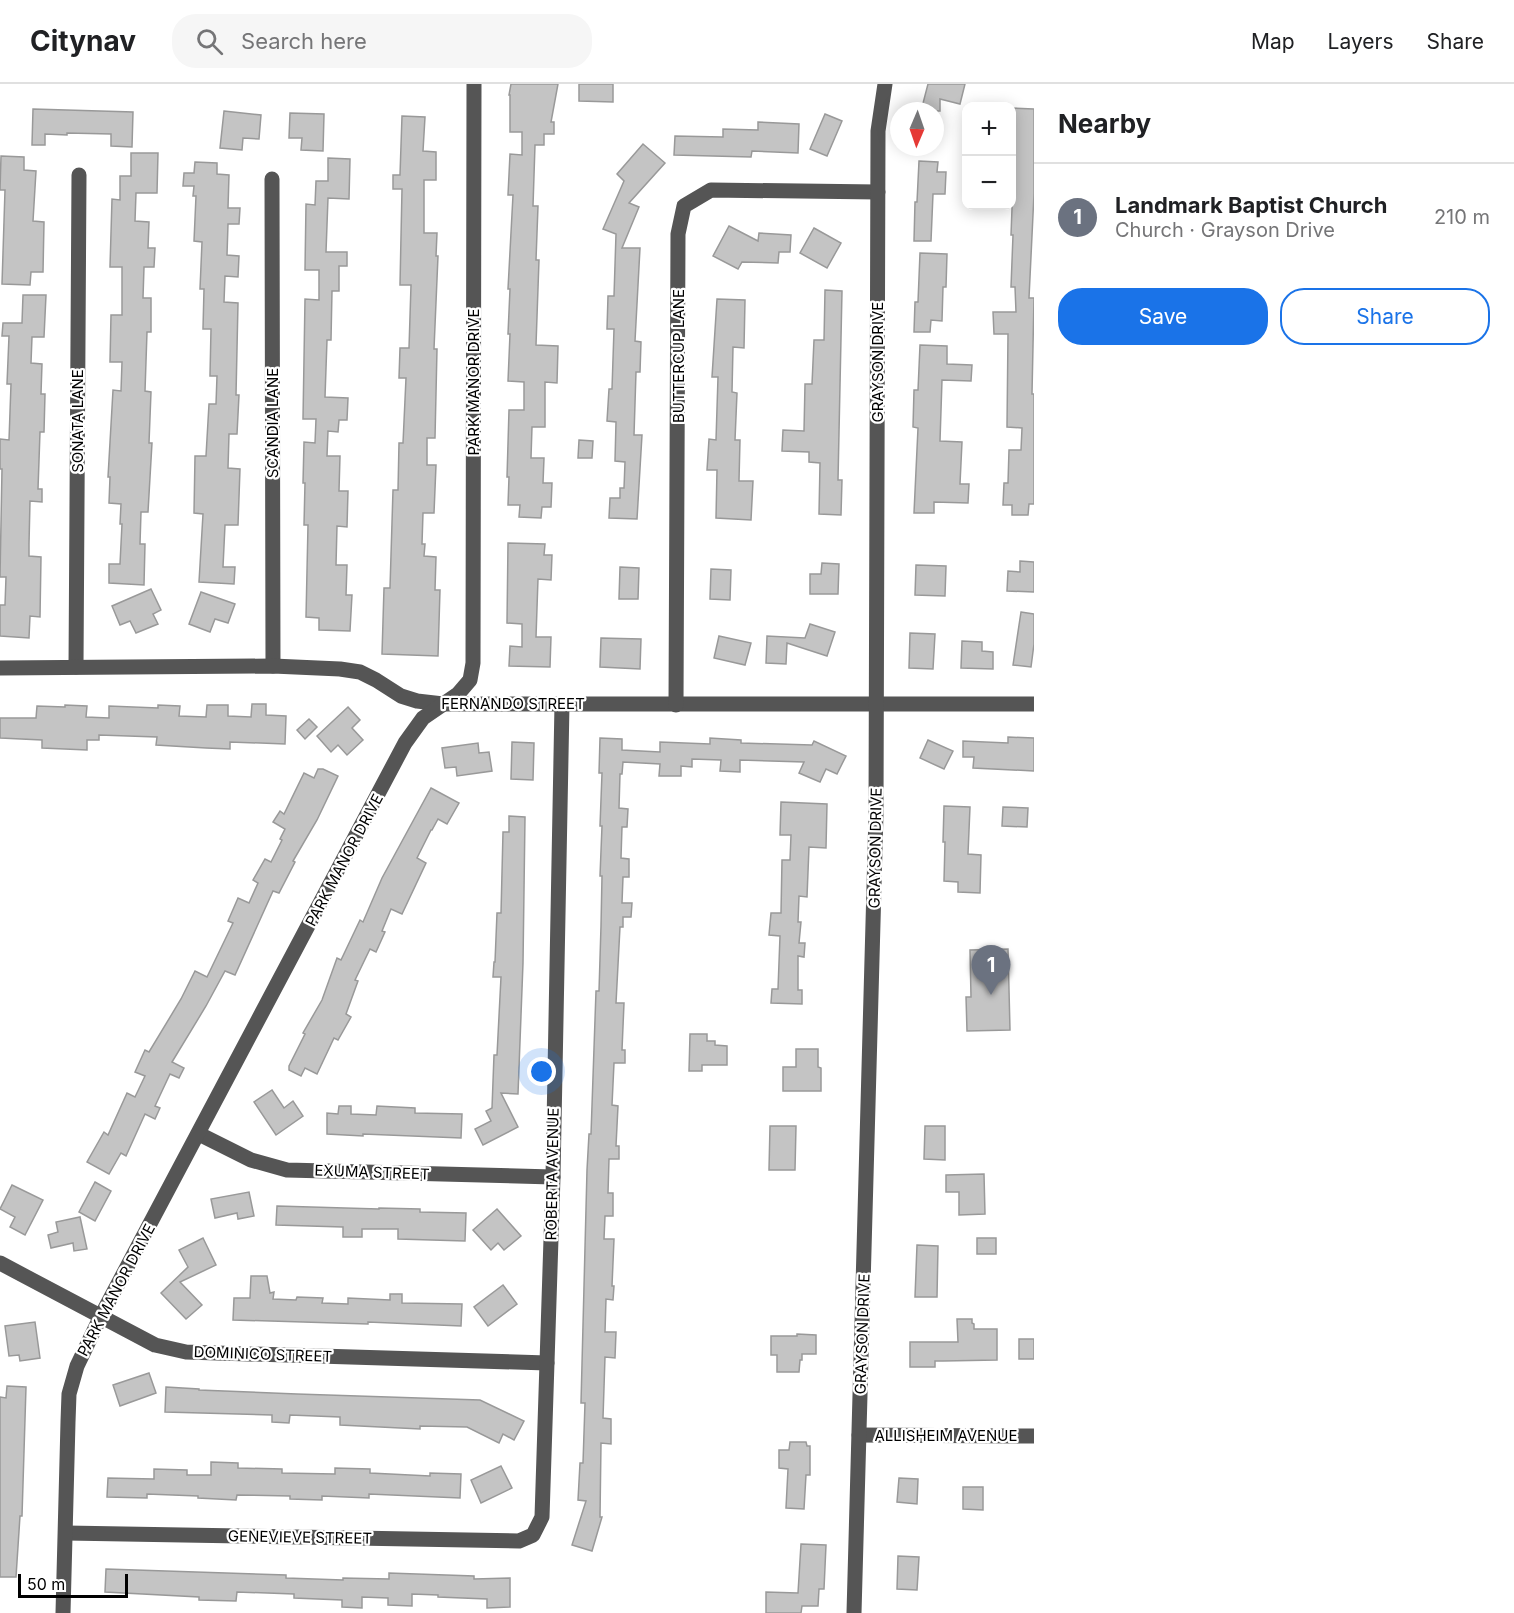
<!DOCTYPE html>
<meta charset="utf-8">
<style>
:root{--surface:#fff;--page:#f6f6f6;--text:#202124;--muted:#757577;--line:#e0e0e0;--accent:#1a73e8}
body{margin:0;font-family:Inter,sans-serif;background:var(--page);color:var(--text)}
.controls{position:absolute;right:18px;top:18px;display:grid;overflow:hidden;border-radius:12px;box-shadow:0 3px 15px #0003}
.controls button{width:54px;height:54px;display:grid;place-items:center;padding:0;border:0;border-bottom:2px solid var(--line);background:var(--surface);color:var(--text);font:30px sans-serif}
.compass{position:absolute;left:890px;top:18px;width:54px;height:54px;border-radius:50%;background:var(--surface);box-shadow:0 3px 15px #0003;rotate:182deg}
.scale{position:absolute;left:18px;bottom:15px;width:110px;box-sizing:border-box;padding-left:6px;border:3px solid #000;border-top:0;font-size:16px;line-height:21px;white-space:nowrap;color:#000;-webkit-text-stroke:4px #fff;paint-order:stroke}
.you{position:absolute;left:542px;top:988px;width:21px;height:21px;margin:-15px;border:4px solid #fff;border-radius:50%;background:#1a73e8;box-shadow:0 0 0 9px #1a73e833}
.badge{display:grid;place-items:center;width:39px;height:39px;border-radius:50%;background:var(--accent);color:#fff;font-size:20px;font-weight:700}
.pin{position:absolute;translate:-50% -50px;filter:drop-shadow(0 2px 3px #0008)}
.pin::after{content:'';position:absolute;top:32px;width:21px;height:18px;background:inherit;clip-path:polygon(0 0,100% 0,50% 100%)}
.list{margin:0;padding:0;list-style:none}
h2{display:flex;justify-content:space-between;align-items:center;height:78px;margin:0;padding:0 24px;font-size:26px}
h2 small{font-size:20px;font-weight:400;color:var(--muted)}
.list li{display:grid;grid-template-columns:39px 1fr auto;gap:18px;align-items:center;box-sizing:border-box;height:108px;padding:0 24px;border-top:2px solid var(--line)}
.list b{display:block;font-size:22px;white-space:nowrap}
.list p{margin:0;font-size:20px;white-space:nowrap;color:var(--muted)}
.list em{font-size:20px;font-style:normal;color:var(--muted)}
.actions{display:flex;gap:12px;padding:18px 24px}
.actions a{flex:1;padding:14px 0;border:2px solid var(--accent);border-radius:24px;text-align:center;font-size:21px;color:var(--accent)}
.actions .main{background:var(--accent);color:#fff}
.icon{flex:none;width:33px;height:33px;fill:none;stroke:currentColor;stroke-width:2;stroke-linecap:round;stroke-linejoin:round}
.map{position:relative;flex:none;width:1034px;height:1529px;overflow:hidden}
header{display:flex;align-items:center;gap:36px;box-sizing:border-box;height:84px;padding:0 30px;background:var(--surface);border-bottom:2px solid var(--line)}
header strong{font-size:28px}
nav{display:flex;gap:33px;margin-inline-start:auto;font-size:21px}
.search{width:420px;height:54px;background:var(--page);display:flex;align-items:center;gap:15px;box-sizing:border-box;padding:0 21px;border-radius:24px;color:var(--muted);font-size:22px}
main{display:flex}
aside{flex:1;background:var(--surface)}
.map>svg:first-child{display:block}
</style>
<header>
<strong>Citynav</strong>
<div class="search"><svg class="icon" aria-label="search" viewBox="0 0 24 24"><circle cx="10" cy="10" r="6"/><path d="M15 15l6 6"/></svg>Search here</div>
<nav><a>Map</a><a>Layers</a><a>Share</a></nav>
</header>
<main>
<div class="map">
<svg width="1034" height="1529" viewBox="0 0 1034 1529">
<rect width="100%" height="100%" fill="#fff"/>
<g fill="#c4c4c4" stroke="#999" stroke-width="1.5">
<path d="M511 0H558L551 38H554V50H544V61H535L533 122H538L536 176H539L536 261 558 262 557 299 545 298V343H532L531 374H544L543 399H552L551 423H542L541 434 519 433 520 421H508L509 393H507L509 326H524V298L508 297 510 250H508L510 205H508L513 111H508L510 70 522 71V48H510V11H509Z"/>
<path d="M579 0H613V18L579 17Z"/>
<path d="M928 0H965L960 20 940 15V27H921Z"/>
<path d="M1011 24 1034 25V110L1029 214H1034L1032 310H1034V420H1029L1028 431H1012V421H1003L1004 399H1008L1009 366H1021L1022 344 1007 343 1008 250H994L993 228H1016L1015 203H1011L1013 151H1011L1013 98H1011Z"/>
<path d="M33 25 133 28 132 63 111 62V50L67 49V51L45 50V61H32Z"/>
<path d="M224 27 261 31 259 55 243 54 242 66 220 64Z"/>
<path d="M290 29 324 30 323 67 301 66 302 54H289Z"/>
<path d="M825 30 842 37 827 72 810 65Z"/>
<path d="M402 32 425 33 423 67 436 68V96H424V149H437L436 172H438L434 265H437L435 354H427V381H436L434 429H423L422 460H425L424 472 436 473 435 506H440L438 572 382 570 384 504H390L393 406H398L399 359H403L406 294H399L400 264H409L411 201H400L402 105H393V91H400Z"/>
<path d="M758 38 799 40 798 69 752 67 751 73 674 71 675 52 723 53V45L758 46Z"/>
<path d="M643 60 665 79 629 119 639 123 622 164H640L635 257 641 258 640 288H636L634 351H642L637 435 609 434 610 414H620V404H624L625 378 615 377 616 338 607 337 609 305H612L614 245H607L608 212H614L616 150 603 145 624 97 617 90Z"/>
<path d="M131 69H158L157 109H136L135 137 149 138 148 164H155L154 183H144L143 214H151V248H147L145 307 151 308 149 359H152L148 428H141L140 460H145L144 501 109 499V480H120L122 440H120L121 420 109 419 110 393H108L113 306 121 307 122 278H110L111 231H122V183H110L112 115 120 116V92H131Z"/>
<path d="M1 72 24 73V86L36 87 33 137 44 138 43 188H31L30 201 2 200 5 106H0Z"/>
<path d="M328 74 350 75 349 115 328 114 326 168H347V182H339V207H332L331 256H327L325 313 348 314 347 336H339L338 348 328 347 327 372H340L339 407H348L347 443 337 442 336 481H347L346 511H352L350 547 319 546V534L306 533 308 441H304L305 399H303L304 358 315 359 316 335H303L305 215 319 216V186H305L306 120 315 121 316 97H328Z"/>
<path d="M919 77 938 78 937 88H946L945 110H933L931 157H914L915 118H917Z"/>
<path d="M195 78 217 79V90L229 91 228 124H240L239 140H228L227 171 239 172 238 193 225 192 224 218 238 219 236 311H239L237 350H229L228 384 240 385 238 441H225L223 483H235L234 500 199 498 203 430 194 429 195 372H206L209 320H216L217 292H210L211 245H203L204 205H200L202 158 194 157 196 112H193L194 102H183L184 89H194Z"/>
<path d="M729 142 758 157 759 149 791 151 790 168H779L778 179 742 178 738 185 713 172Z"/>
<path d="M814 144 841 159 827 184 800 169Z"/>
<path d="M920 169 947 170 946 203H943L942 237 931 236 930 248H914L915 218H918Z"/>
<path d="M825 206 842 207 838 396H842L841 431 819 430 820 379 809 378V368L782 367 783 346 804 347 805 300H812L814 256H824Z"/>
<path d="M23 211H46L44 253H32L31 279 42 280 41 310H45L44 348H40L38 405H42V418L30 417 29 460V472L41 473 40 533 30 532 29 554 0 552V521H5L6 493H0L2 385H0V355L9 356 11 300H7L9 252H2L3 239H22Z"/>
<path d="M717 215 745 216 744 264 733 263 732 308 737 309 735 356H740L739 397H753L751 436 716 434 717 386H707L709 355 716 356 718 293H712Z"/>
<path d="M920 261 947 262V280L972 281 971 297 942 296 940 357 962 358 960 400H969L968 419 934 418V429H914L918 344 913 343 914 306H918Z"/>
<path d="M579 356 593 357 592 374H578Z"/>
<path d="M508 459 545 460 544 471H552L551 496 538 495 536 553H551L550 583 509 582 510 562 522 563V540L507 539Z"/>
<path d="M1020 477 1034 478V508L1007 507 1008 487 1020 488Z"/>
<path d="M822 479 839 480 838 510H810V490H821Z"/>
<path d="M916 481 946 482 945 512 915 511Z"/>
<path d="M620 483 639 484 638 515H619Z"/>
<path d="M711 485 731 486 730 516 710 515Z"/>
<path d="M151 505 161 526 153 530 158 540 136 549 130 537 120 541 112 522Z"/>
<path d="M201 508 235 520 228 539 215 535 210 548 189 540Z"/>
<path d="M1021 528 1034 530V560L1031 583 1013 581Z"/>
<path d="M810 540 835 548 827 572 787 559 786 580 766 579 767 552 805 554Z"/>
<path d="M910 549 935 550 933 585 909 584Z"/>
<path d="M719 552 751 559 745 581 714 574Z"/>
<path d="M601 554 641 555 640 585 600 583Z"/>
<path d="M962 557 982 558V567L993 568V585L961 584Z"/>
<path d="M252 620H266V631L286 632 285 660 230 658V665L206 664 156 661 157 653 99 651V656H87V666L42 664V656L0 654V634H36L37 622 65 623V621L87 622 86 633 109 634V622L158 624V621L180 622 179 632 206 633 207 621H228V632L251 633Z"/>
<path d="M348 623 360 636 352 644 363 656 347 671 338 661 331 668 317 652Z"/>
<path d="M309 635 317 643 305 655 297 646Z"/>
<path d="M1008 653 1034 654V687L973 684 974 673H963V657L1008 659Z"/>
<path d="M600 654 622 655V666L660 668V658L710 660V654L741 656V659L812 661 814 657 846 672 837 690 826 685 820 698 799 689 804 678 740 676V688L720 687 721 676 692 675V683L681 682V692H659L660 680 623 678 622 690H620L619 724 628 725 627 743H622L621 774 629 775V793H623L622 819H632L631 833H623V843H620L616 919H624L622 966H625V979H614L612 1021 618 1022 616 1062H619V1075H609L608 1109H613V1132H605L604 1155H614L612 1202H614L613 1216 606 1215 605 1248H616L615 1274 605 1273 603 1334 611 1335V1360L601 1359 600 1433H602L592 1467 572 1461 586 1417 578 1416 580 1379H583L585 1319H581L587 1086 589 1050H591L596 907H599L601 842 602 792H600L602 742H600L602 689H599Z"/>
<path d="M928 656 953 667 944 685 920 674Z"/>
<path d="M512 658 534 659 533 696 511 695Z"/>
<path d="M478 659 479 669 489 668 492 687 457 692 456 683 445 684 442 664Z"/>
<path d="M318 685H323L338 692 317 736 293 777 295 778 279 809 273 807 235 891 225 887 206 922 172 978 184 984 179 994 170 990 155 1022 160 1024 155 1035 145 1030 126 1072 121 1069 109 1090 87 1078 104 1048 108 1051 127 1009 135 1013 145 992 135 988 145 966 149 968 181 915 195 887 207 893 233 839 228 837 238 814 249 819 258 799 253 796 265 775 271 778 282 756 280 755 285 745 273 738 280 727 284 730 304 689 314 694Z"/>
<path d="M431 704 459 719 447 740 438 735 432 746H431L417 774 426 779 402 830 391 825 382 847 385 848 376 868 370 865 355 896 358 897 346 930 351 933 338 956 334 954 317 990 305 984 301 992 289 986V982L305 950 303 949 322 916 337 874 341 876 360 836 363 838 382 794Z"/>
<path d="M781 718 827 720 826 764 809 763 807 813 799 812 798 838H801L799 859H805L804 873 798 872V906H802V920L771 919 772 905H778L780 852 769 851 771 829H781L782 776H790L791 751H780Z"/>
<path d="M944 722 970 723 968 770 981 771 980 809 958 808V798L944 797 945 758H943Z"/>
<path d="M1003 723 1028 724 1027 743 1002 742Z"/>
<path d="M509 732 525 733 523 879 518 1010 501 1009 518 1043 483 1061 475 1045 491 1037 486 1027 492 1024 494 971H497L501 893H493L494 878H495L497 829H501L503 748H509Z"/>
<path d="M1008 865 1010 946 967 947 966 913H971L970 866Z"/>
<path d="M690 950H707V957H715V961L727 962V981H702V987H689Z"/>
<path d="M796 965H818V983L821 984V1007H783V983H796Z"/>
<path d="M272 1006 284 1024 293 1017 303 1032 276 1051 254 1018Z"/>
<path d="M339 1022H351V1030L376 1031 377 1022 415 1024V1029L462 1030 461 1054 363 1050V1052L327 1050V1029L338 1030Z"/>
<path d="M770 1042H796L795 1086H769Z"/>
<path d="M925 1042H945V1076L924 1075Z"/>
<path d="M984 1090 985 1130 959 1131V1108H946V1091Z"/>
<path d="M95 1098 111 1107 95 1137 79 1128Z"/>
<path d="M12 1101 43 1116 25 1151 10 1143 15 1133 0 1125Z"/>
<path d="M249 1108 254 1132 238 1135 237 1129 215 1134 211 1115Z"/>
<path d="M277 1122 379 1125V1124L420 1125V1128L466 1129 465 1157 398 1155V1145H362V1153H343V1143L276 1141Z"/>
<path d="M497 1125 521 1152 504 1166 498 1159 491 1166 473 1146Z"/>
<path d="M80 1133 87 1165 74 1167 73 1159 51 1164 48 1151 58 1148 56 1138Z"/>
<path d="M203 1154 216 1181 180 1198 202 1221 186 1235 161 1209 188 1183 179 1166Z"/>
<rect x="977" y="1154" width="19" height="16"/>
<path d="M917 1161 938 1162 937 1213H915Z"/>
<path d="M251 1192H267L270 1209 274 1208 273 1215 296 1216 297 1213 323 1214 322 1219 348 1220V1214L390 1216V1210H402V1219L462 1220 461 1242 368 1238V1240L233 1236 234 1214H250Z"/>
<path d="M503 1201 517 1220 488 1242 474 1223Z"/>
<path d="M957 1235H972V1239L974 1240V1245H997V1276L943 1277H935V1283H910V1258H958Z"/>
<path d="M35 1238 40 1274 20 1277 19 1271 9 1272 5 1242Z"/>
<path d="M797 1250 816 1251V1270H802V1276H800L799 1288H777V1271H771V1252H797Z"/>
<rect x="1019" y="1255" width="15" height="20"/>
<path d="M149 1289 156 1309 120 1322 113 1301Z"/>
<path d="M7 1302 26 1303 22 1432H20L16 1493H0V1313L6 1314Z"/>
<path d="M166 1303 199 1305V1306L297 1310 480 1316 524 1337 514 1356 503 1350 499 1359 467 1343 420 1342V1345L340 1341V1333L290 1331 289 1339 272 1338V1331L165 1328Z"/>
<path d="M790 1358H806L807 1362H810V1391H806L804 1425 786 1424 788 1385 779 1384V1366H789Z"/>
<path d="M211 1378 238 1379V1384L282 1385V1389L335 1390V1384L370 1385V1389L430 1392V1389L461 1390 460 1414 369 1410V1414L322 1412V1416L290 1415V1412L237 1411 236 1416 198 1414V1412L147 1410V1414L107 1413 108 1394 154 1395V1385L187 1386V1391H211Z"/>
<path d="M501 1382 512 1404 481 1419 471 1396Z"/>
<path d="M899 1394 918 1395 917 1420 897 1418Z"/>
<path d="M963 1403H983V1426L963 1425Z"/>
<path d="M801 1460 826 1461 824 1505H819L818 1522H802L801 1529H766V1508L798 1509Z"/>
<path d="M898 1472 919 1473 917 1506 897 1505Z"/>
<path d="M106 1485 286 1491V1494L343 1496V1494L389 1495V1489L474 1492V1495L510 1494V1523L487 1524V1515L438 1513V1511L412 1510V1522L388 1521V1514L362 1513V1524L342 1523V1516L294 1514V1510L237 1508 236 1517 199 1516V1513L105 1508Z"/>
</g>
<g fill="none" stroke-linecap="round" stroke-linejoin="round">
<g stroke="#555" stroke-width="15">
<path d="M272 95 273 582"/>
<path d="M76 583 79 91"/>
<path d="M0 584 273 582 340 585 360 588 376 596 401 612 417 617 443 620H1034"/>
<path d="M676 621 678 150 684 122 711 106 878 108"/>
<path d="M199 1050 251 1076 287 1086 553 1093"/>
<path d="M0 1179 155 1261 186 1268 547 1279"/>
<path d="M859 1351 1034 1352"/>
<path d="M66 1449 519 1457 533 1451 542 1433 553 1093 562 620"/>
<path d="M63 1529 68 1338 69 1310 77 1282 101 1232 405 659 423 634 458 610 470 596 473 579 474 0"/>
<path d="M854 1529 876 730 878 47 885 0"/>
</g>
</g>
<g text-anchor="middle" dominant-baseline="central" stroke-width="4.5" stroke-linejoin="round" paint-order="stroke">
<g font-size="15" fill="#000" stroke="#fff">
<text transform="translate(678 272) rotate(-90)">BUTTERCUP LANE</text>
<text transform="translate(877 278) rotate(-90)">GRAYSON DRIVE</text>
<text transform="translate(473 298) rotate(-90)">PARK MANOR DRIVE</text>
<text transform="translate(77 337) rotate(-90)">SONATA LANE</text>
<text transform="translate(272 339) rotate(-90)">SCANDIA LANE</text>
<text x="513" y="619">FERNANDO STREET</text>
<text transform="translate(875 764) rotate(-89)">GRAYSON DRIVE</text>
<text transform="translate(344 776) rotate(-62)">PARK MANOR DRIVE</text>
<text transform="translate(372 1088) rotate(2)">EXUMA STREET</text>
<text transform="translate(552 1090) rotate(-89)">ROBERTA AVENUE</text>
<text transform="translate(116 1206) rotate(-62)">PARK MANOR DRIVE</text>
<text transform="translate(862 1250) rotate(-88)">GRAYSON DRIVE</text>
<text transform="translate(263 1270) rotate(2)">DOMINICO STREET</text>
<text x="946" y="1351">ALLISHEIM AVENUE</text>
<text transform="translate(300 1453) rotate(1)">GENEVIEVE STREET</text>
</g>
</g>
</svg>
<div class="controls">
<button>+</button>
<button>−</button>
</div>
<svg class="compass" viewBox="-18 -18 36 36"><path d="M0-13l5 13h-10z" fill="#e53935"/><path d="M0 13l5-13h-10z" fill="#757577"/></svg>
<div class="scale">50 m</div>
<div class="you"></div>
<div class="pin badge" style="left:991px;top:911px;background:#6b7280">1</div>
</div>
<aside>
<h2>Nearby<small></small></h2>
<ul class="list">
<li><span class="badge" style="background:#6b7280">1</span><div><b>Landmark Baptist Church</b><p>Church · Grayson Drive</p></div><em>210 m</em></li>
</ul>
<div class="actions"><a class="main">Save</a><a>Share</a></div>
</aside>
</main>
